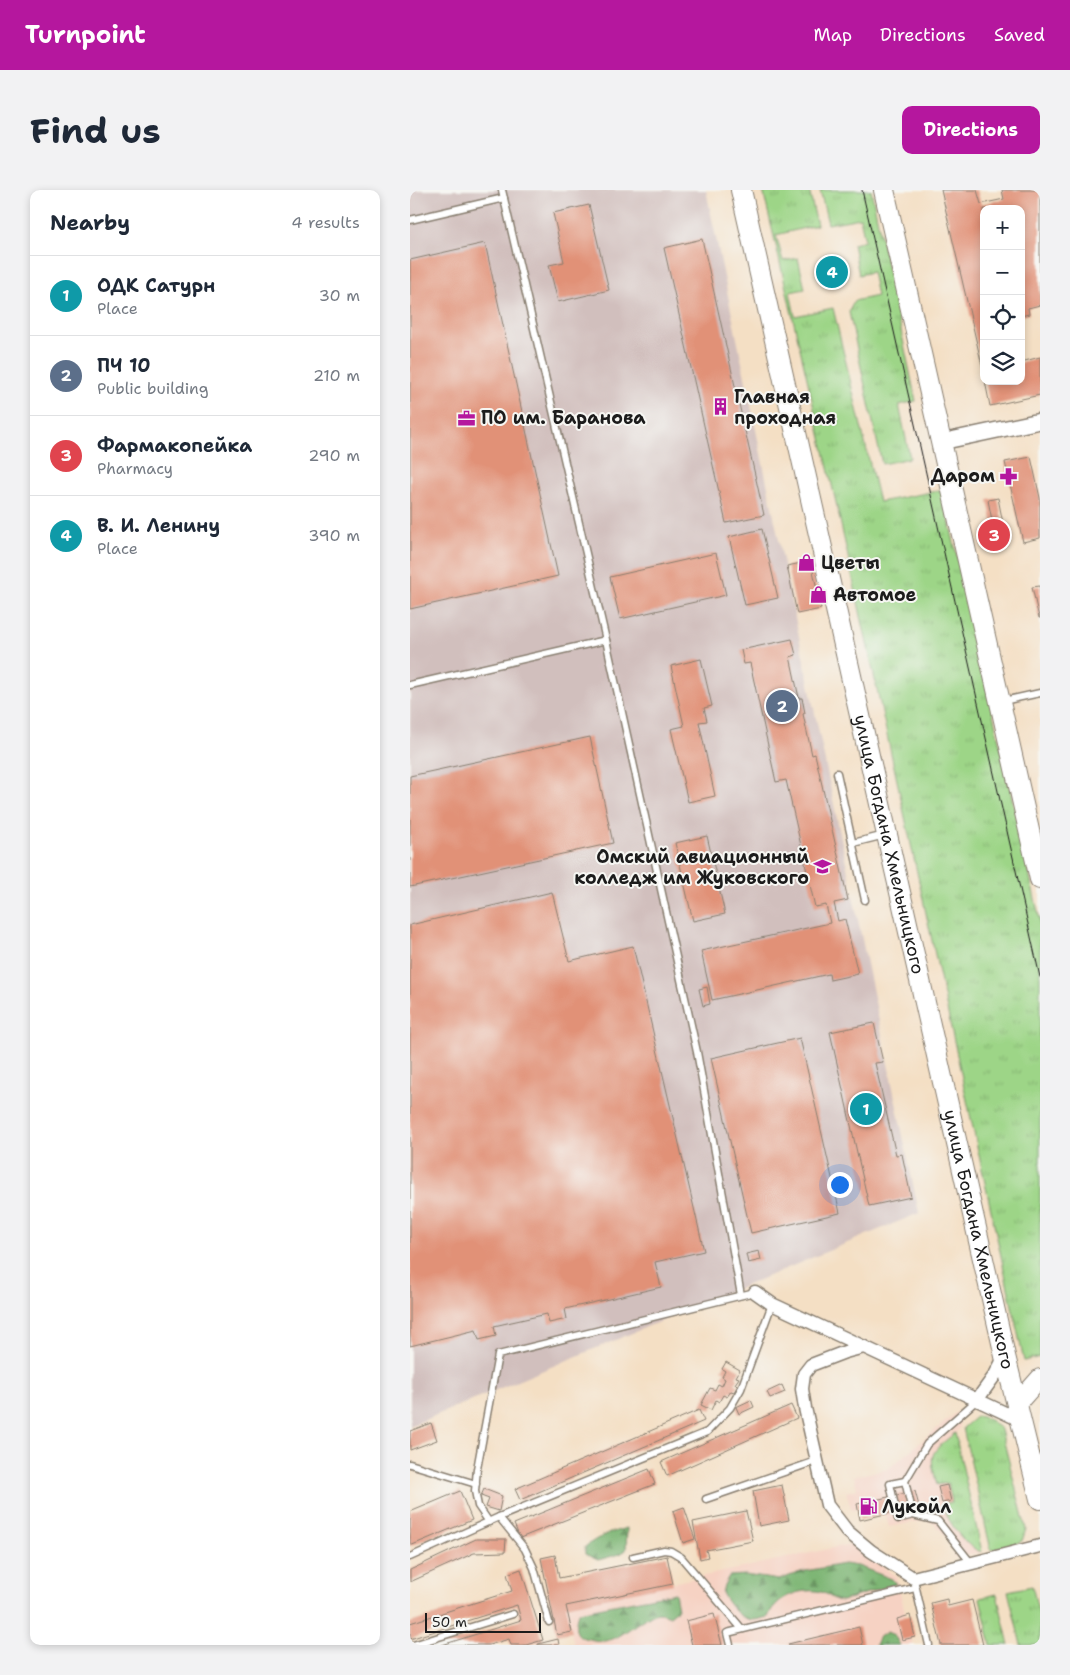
<!DOCTYPE html>
<meta charset="utf-8">
<style>
:root{--surface:#fff;--page:#f2f2f3;--text:#1f2937;--muted:#747a83;--line:#e0e1e3;--accent:#b5179e}
body{margin:0;font-family:"Shantell Sans",sans-serif;background:var(--page);color:var(--text)}
.controls{position:absolute;right:15px;top:15px;display:grid;overflow:hidden;border-radius:10px;box-shadow:0 2px 8px #0003}
.controls button{width:45px;height:45px;display:grid;place-items:center;padding:0;border:0;border-bottom:1px solid var(--line);background:var(--surface);color:var(--text);font:25px sans-serif}
.scale{position:absolute;left:15px;bottom:12px;width:116px;box-sizing:border-box;padding-left:5px;border:2px solid #1c1c1c;border-top:0;font-size:14px;line-height:18px;white-space:nowrap;color:#1c1c1c;-webkit-text-stroke:4px #f6f6f2;paint-order:stroke}
.you{position:absolute;left:429px;top:994px;width:18px;height:18px;margin:-12px;border:4px solid #fff;border-radius:50%;background:#1a73e8;box-shadow:0 0 0 8px #1a73e833}
.badge{display:grid;place-items:center;width:32px;height:32px;border-radius:50%;background:var(--accent);color:#fff;font-size:16px;font-weight:700}
.pin{position:absolute;translate:-50% -50%;border:2px solid #fff;box-shadow:0 1px 5px #0006}
.list{margin:0;padding:0;list-style:none}
h2{display:flex;justify-content:space-between;align-items:center;height:65px;margin:0;padding:0 20px;font-size:21px}
h2 small{font-size:16px;font-weight:400;color:var(--muted)}
.list li{display:grid;grid-template-columns:32px 1fr auto;gap:15px;align-items:center;box-sizing:border-box;height:80px;padding:0 20px;border-top:1px solid var(--line)}
.list b{display:block;font-size:19px;white-space:nowrap}
.list p{margin:0;font-size:16px;white-space:nowrap;color:var(--muted)}
.list em{font-size:16px;font-style:normal;color:var(--muted)}
.icon{flex:none;width:28px;height:28px;fill:none;stroke:currentColor;stroke-width:2;stroke-linecap:round;stroke-linejoin:round}
.map{position:relative;flex:none;width:630px;height:1455px;overflow:hidden;border-radius:10px}
header{display:flex;align-items:center;gap:30px;box-sizing:border-box;height:70px;padding:0 25px;background:var(--accent);color:#fff}
header strong{font-size:24px}
nav{display:flex;gap:28px;margin-inline-start:auto;font-size:18px}
.intro{display:flex;align-items:center;justify-content:space-between;box-sizing:border-box;height:120px;padding:0 30px}
h1{margin:0;font-size:35px}
.button{padding:12px 22px;border-radius:10px;background:var(--accent);color:#fff;font-size:18px;font-weight:700}
main{display:flex;gap:30px;padding:0 30px}
aside{flex:1;background:var(--surface);border-radius:10px;box-shadow:0 2px 8px #0003}
.map>svg:first-child{display:block}
</style>
<header>
<strong>Turnpoint</strong>
<nav><a>Map</a><a>Directions</a><a>Saved</a></nav>
</header>
<div class="intro"><h1>Find us</h1><a class="button">Directions</a></div>
<main>
<aside>
<h2>Nearby<small>4 results</small></h2>
<ul class="list">
<li><span class="badge" style="background:#0f9aa8">1</span><div><b>ОДК Сатурн</b><p>Place</p></div><em>30 m</em></li>
<li><span class="badge" style="background:#5c6f8a">2</span><div><b>ПЧ 10</b><p>Public building</p></div><em>210 m</em></li>
<li><span class="badge" style="background:#e0444e">3</span><div><b>Фармакопейка</b><p>Pharmacy</p></div><em>290 m</em></li>
<li><span class="badge" style="background:#0f9aa8">4</span><div><b>В. И. Ленину</b><p>Place</p></div><em>390 m</em></li>
</ul>
</aside>
<div class="map">
<svg width="630" height="1455" viewBox="0 0 630 1455">
<defs>
<pattern id="grass-tufts" width="24" height="20" patternUnits="userSpaceOnUse" patternTransform="scale(1.25)"><rect width="24" height="20" fill="#9dd587"/><path d="M3 7l-1-3M5 7V3M7 7l1-3M15 17l-1-3M17 17v-4M19 17l1-3" fill="none" stroke="#87b674"/></pattern>
<pattern id="forest-firs" width="22" height="20" patternUnits="userSpaceOnUse" patternTransform="scale(1.25)"><rect width="22" height="20" fill="#7eb674"/><path d="M5 1l3.5 6h-7zM16 11l3.5 6h-7z" fill="#66935e"/></pattern>
</defs>
<rect width="100%" height="100%" fill="#f6f6f2"/>
<filter id="ink" filterUnits="userSpaceOnUse"><feTurbulence type="fractalNoise" baseFrequency=".02" numOctaves="2"/><feDisplacementMap in="SourceGraphic" scale="10" xChannelSelector="R" yChannelSelector="G"/><feConvolveMatrix kernelMatrix="1 2 1 2 8 2 1 2 1" color-interpolation-filters="sRGB"/></filter>
<filter id="wash" filterUnits="userSpaceOnUse"><feTurbulence type="fractalNoise" baseFrequency=".0096" numOctaves="4" result="noise"/><feDisplacementMap in="SourceGraphic" scale="20" xChannelSelector="R" yChannelSelector="G"/><feGaussianBlur stdDeviation="1.12" result="paint"/><feColorMatrix in="noise" values="0 0 0 0 0 0 0 0 0 0 0 0 0 0 0 0 0 1.4 0 .05"/><feComposite in="paint" operator="in"/></filter>
<g filter="url(#wash)">
<rect width="100%" height="100%" fill="#f4dfc4"/>
<g fill="#f6d2c3">
<path d="M547 1222 550 1238 545 1243 572 1362 542 1367 545 1364V1358L525 1334 516 1330 479 1337 473 1314 443 1320 441 1318 436 1302 447 1299 444 1286 478 1279Z"/>
<path d="M441 1354 486 1386 503 1455H164L156 1416Z"/>
</g>
<path fill="#d1bfbd" d="M0 0H296L509 1023 0 1236Z"/>
<g fill="url(#grass-tufts)" stroke="#5c7852">
<path d="M353 0H399L407 35 366 45 373 71 388 68 395 99 380 102 385 126 423 118 469 312 532 300 630 731V1167L614 1171 428 321Z"/>
<path d="M410 0H461L506 211 489 215 500 268 472 274 439 122 444 111 467 106 462 82 449 85 443 54 455 51 450 28 418 34Z"/>
<path d="M567 1226C578 1228 584 1232 591 1240L616 1339 612 1351 605 1354 581 1360 553 1238Z"/>
<path d="M545 1243 572 1362C555 1358 537 1330 532 1314L542 1312 538 1293 527 1295C519 1263 519 1264 545 1243Z"/>
<path d="M622 1396 630 1428V1455H611L598 1401Z"/>
<path d="M587 1404 599 1455H581L570 1408Z"/>
</g>
<g fill="url(#forest-firs)" stroke="#4d6948">
<path d="M217 1338 216 1360 210 1364 188 1370 175 1364V1357C187 1347 201 1342 217 1338Z"/>
<path d="M434 1374 448 1376 482 1389 486 1394 432 1411C423 1411 419 1404 411 1402 395 1398 374 1404 364 1417 361 1419 360 1424 358 1427 353 1428 347 1430 342 1430 328 1428 318 1414 312 1403L314 1395 319 1386 335 1385 369 1390 390 1382Z"/>
<path d="M265 1403 268 1419 260 1426C258 1425 252 1423 249 1423 235 1423 212 1450 194 1451 189 1451 184 1450 179 1449 162 1447 165 1435 168 1422Z"/>
<path d="M477 1442 484 1445 490 1455H465L468 1448Z"/>
</g>
<g id="blocks">
<g fill="#e19177">
<path d="M531 0H567L571 14 594 9 592 0H630V115L618 118 619 124 611 126V19H574V184Z"/>
<path d="M179 15 199 100 148 112 139 75 154 72 143 23Z"/>
<path d="M292 49 354 325 316 333 254 58Z"/>
<path d="M75 53 148 386 0 419V70Z"/>
<path d="M630 167V205L580 216 575 191H611V172Z"/>
<path d="M621 267 630 308V348L613 352 595 272Z"/>
<path d="M588 308 597 354 587 356 578 310Z"/>
<path d="M352 339 368 408 335 415 319 347Z"/>
<path d="M306 363 316 405 210 429 200 387Z"/>
<path d="M401 371 411 419 387 424 377 376Z"/>
<path d="M630 396V428H629L622 397Z"/>
<path d="M382 449 386 465 380 467 381 471 389 508H392L395 523 393 524 402 565 405 564 438 710 424 713 428 731 435 729 448 784 420 790 419 784 302 810 291 761 420 733 416 715 405 717 376 590 366 592 340 473 334 474 331 460Z"/>
<path d="M291 469 302 516 294 518 297 531 289 532 305 606 278 612 261 539 274 536 261 476Z"/>
<path d="M180 547 203 653 0 697V586Z"/>
<path d="M297 646 315 724 283 731 265 653Z"/>
<path d="M142 702 159 771 223 756 294 1061 245 1072 251 1097 155 1119 157 1129 139 1133 137 1124 84 1136 86 1146 69 1150 66 1140 0 1156V735Z"/>
<path d="M297 797 300 814 293 816 289 799Z"/>
<path d="M464 833 473 872 465 873 486 965 492 964 501 1007 459 1016 420 842Z"/>
<path d="M390 848 430 1023 341 1043 301 868Z"/>
<path d="M349 1061 351 1070 338 1073 336 1064Z"/>
<path d="M316 1172 330 1180 326 1187 329 1188 325 1194 328 1195 324 1202 321 1201 317 1207 313 1205 309 1212 306 1210 301 1220 291 1215 300 1198 305 1200 308 1194 312 1196 315 1189 312 1187 315 1181 312 1179Z"/>
<path d="M372 1195 375 1202 360 1208 357 1202Z"/>
<path d="M341 1210 344 1217 329 1224 326 1217Z"/>
<path d="M381 1215 387 1228 257 1286 251 1272Z"/>
<path d="M289 1220 294 1231 110 1310 105 1299Z"/>
<path d="M21 1233 27 1250 0 1260V1241Z"/>
<path d="M239 1279 245 1294 110 1348 104 1334Z"/>
<path d="M372 1295 379 1330 349 1336 343 1301Z"/>
<path d="M537 1295 541 1311 532 1313 528 1297Z"/>
<path d="M74 1299 92 1306 89 1321 76 1317 79 1309 71 1306Z"/>
<path d="M50 1301 62 1330 0 1356V1322Z"/>
<path d="M505 1301 509 1316 450 1330 447 1314Z"/>
<path d="M274 1317 285 1349 273 1353 263 1321Z"/>
<path d="M336 1321 343 1351 296 1360 298 1367 290 1369 283 1332Z"/>
<path d="M66 1349H96L95 1362 64 1363 0 1392V1380Z"/>
<path d="M145 1365 149 1388 257 1366 263 1394 156 1416 162 1442 147 1445 131 1368Z"/>
<path d="M111 1379 133 1450 116 1455H101L99 1449 79 1455H32L111 1430 107 1415 0 1449V1433L102 1401 97 1384Z"/>
<path d="M537 1409 538 1416 562 1410 573 1455H531L521 1413Z"/>
<path d="M304 1424 312 1455H282L276 1431Z"/>
<path d="M500 1425 505 1447 492 1450 487 1429Z"/>
<path d="M449 1437 453 1455H378V1454Z"/>
<path d="M148 1449 149 1455H128V1454Z"/>
</g>
</g>
</g>
<g filter="url(#ink)">
<use href="#blocks" fill-opacity="0" stroke="#887e70" stroke-width="1"/>
<g fill="none" stroke-linecap="round" stroke-linejoin="round">
<defs>
<g id="service">
<path d="M92 0 196 450 287 862 331 1105"/>
<path d="M0 30 94 8"/>
<path d="M0 495 196 450"/>
<path d="M593 511 630 503"/>
<path d="M427 583 455 710"/>
<path d="M443 653 475 645"/>
<path d="M0 1274 66 1294"/>
<path d="M495 1291 480 1294 488 1329 503 1325 528 1331 561 1373"/>
<path d="M296 1309 406 1271"/>
<path d="M503 1325 495 1291 517 1254 567 1210"/>
<path d="M89 1327 115 1359 124 1378 139 1432"/>
<path d="M79 1332 68 1316 65 1301 67 1279 88 1165 345 1102"/>
<path d="M0 1367 89 1327 297 1242 320 1218 331 1199 362 1114"/>
<path d="M223 1367 254 1360 261 1361 271 1367 332 1439"/>
<path d="M505 1394 519 1455"/>
<path d="M3 1455 103 1424"/>
<path d="M320 1455 317 1443 505 1398"/>
</g>
<g id="minor">
<path d="M345 1102 362 1114 454 1157"/>
<path d="M567 1210 585 1185 595 1166"/>
<path d="M610 1230 454 1157 435 1162 401 1175 394 1184 392 1199 395 1218 417 1315 437 1341 461 1361 503 1388 630 1356"/>
</g>
<path id="tertiary" d="M531 252 630 231"/>
<path id="secondary" d="M607 1214 630 1188"/>
<g id="primary">
<path id="s1" d="M331 0 595 1166 630 1309"/>
<path d="M474 0 630 689"/>
</g>
</defs>
<use href="#service" stroke="#887e70" stroke-width="9"/>
<use href="#minor" stroke="#887e70" stroke-width="15"/>
<use href="#tertiary" stroke="#887e70" stroke-width="18"/>
<use href="#secondary" stroke="#887e70" stroke-width="20"/>
<use href="#primary" stroke="#887e70" stroke-width="22"/>
<use href="#service" stroke="#fff" stroke-width="6"/>
<use href="#minor" stroke="#fff" stroke-width="12"/>
<use href="#tertiary" stroke="#fff" stroke-width="15"/>
<use href="#secondary" stroke="#fff" stroke-width="18"/>
<use href="#primary" stroke="#fff" stroke-width="20"/>
<path stroke="#1c1c1c" stroke-width="1" d="M452 0 630 787"/>
</g>
</g>
<defs>
<symbol id="building-bare" viewBox="-9 -9 18 18"><path d="M-4-6H4V6H1V3H-1V6H-4ZM-2.5-4.3h1.7v1.8h-1.7ZM.8-4.3h1.7v1.8H.8ZM-2.5-1h1.7V.8h-1.7ZM.8-1h1.7V.8H.8Z" fill="#b5179e" stroke="#f6f6f2" stroke-width="2.5" paint-order="stroke"/></symbol>
<symbol id="office-bare" viewBox="-9 -9 18 18"><path d="M-6-3h4V-5.5h4V-3h4V5H-6ZM-1-4.5V-3h2v-1.5ZM-6 0V1H6V0Z" fill="#b5179e" stroke="#f6f6f2" stroke-width="2.5" paint-order="stroke"/></symbol>
<symbol id="pharmacy-bare" viewBox="-9 -9 18 18"><path d="M-2-6h4v4h4v4h-4v4h-4v-4h-4v-4h4Z" fill="#b5179e" stroke="#f6f6f2" stroke-width="2.5" paint-order="stroke"/></symbol>
<symbol id="shop-bare" viewBox="-9 -9 18 18"><path d="M-5-2.5h2.3a2.7 3.5 0 0 1 5.4 0H5L5.5 6h-11ZM-1.5-2.5h3a1.5 2.3 0 0 0-3 0Z" fill="#b5179e" stroke="#f6f6f2" stroke-width="2.5" paint-order="stroke"/></symbol>
<symbol id="university-bare" viewBox="-9 -9 18 18"><path d="M0-5L7-2L0 1L-7-2ZM-4 1L0 2.5L4 1V4Q0 6-4 4Z" fill="#b5179e" stroke="#f6f6f2" stroke-width="2.5" paint-order="stroke"/></symbol>
<symbol id="fuel-bare" viewBox="-9 -9 18 18"><path d="M-5.5-6h7V0h2V4h1.3V-2.5L3-4.5l.8-.8L6-3V5H2.5V1h-1V6h-7ZM-4.2-4.7v3.2H.2V-4.7Z" fill="#b5179e" stroke="#f6f6f2" stroke-width="2.5" paint-order="stroke"/></symbol>
</defs>
<g fill-rule="evenodd">
<use href="#building-bare" x="298" y="204" width="25" height="25"/>
<use href="#office-bare" x="44" y="216" width="25" height="25"/>
<use href="#pharmacy-bare" x="586" y="274" width="25" height="25"/>
<use href="#shop-bare" x="384" y="360" width="25" height="25"/>
<use href="#shop-bare" x="396" y="392" width="25" height="25"/>
<use href="#university-bare" x="400" y="664" width="25" height="25"/>
<use href="#fuel-bare" x="446" y="1304" width="25" height="25"/>
</g>
<g text-anchor="middle" dominant-baseline="central" stroke-width="4" stroke-linejoin="round" paint-order="stroke">
<g font-size="18" font-weight="bold" fill="#1c1c1c" stroke="#f6f6f2" text-anchor="start">
<text x="324" y="207">Главная<tspan x="324" dy="21">проходная</tspan></text>
<text x="71" y="228">ПО им. Баранова</text>
<text x="585" y="286" text-anchor="end">Даром</text>
<text x="411" y="373">Цветы</text>
<text x="423" y="405">Автомое</text>
<text x="399" y="667" text-anchor="end">Омский авиационный<tspan x="399" dy="21">колледж им Жуковского</tspan></text>
<text x="472" y="1317">Лукойл</text>
</g>
<g font-size="18" fill="#1c1c1c" stroke="#f6f6f2">
<text stroke="none"><textPath href="#s1" startOffset="671">улица Богдана Хмельницкого</textPath></text>
<text stroke="none"><textPath href="#s1" startOffset="1076">улица Богдана Хмельницкого</textPath></text>
</g>
</g>
</svg>
<div class="controls">
<button>+</button>
<button>−</button>
<button><svg class="icon" aria-label="locate" viewBox="0 0 24 24"><circle cx="12" cy="12" r="6"/><path d="M12 2v4M12 18v4M2 12h4M18 12h4"/></svg></button>
<button><svg class="icon" aria-label="layers" viewBox="0 0 24 24"><path d="M12 4l9 5-9 5-9-5zM3 14l9 5 9-5"/></svg></button>
</div>
<div class="scale">50 m</div>
<div class="you"></div>
<div class="pin badge" style="left:456px;top:919px;background:#0f9aa8">1</div>
<div class="pin badge" style="left:372px;top:516px;background:#5c6f8a">2</div>
<div class="pin badge" style="left:584px;top:345px;background:#e0444e">3</div>
<div class="pin badge" style="left:422px;top:82px;background:#0f9aa8">4</div>
</div>
</main>
